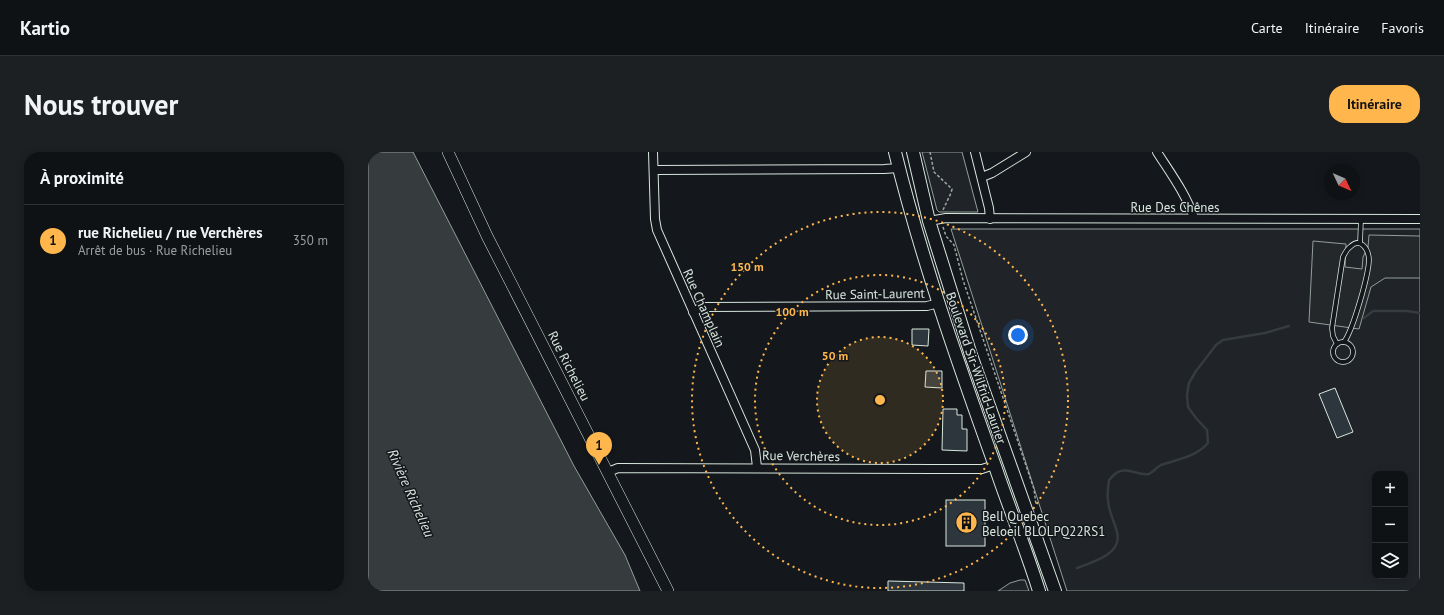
<!DOCTYPE html>
<html lang="fr">
<meta charset="utf-8">
<style>
:root{--surface:#0f1215;--page:#1d2022;--text:#f1f3f6;--muted:#9b9ea0;--line:#2f3234;--accent:#ffb74d}
body{margin:0;font-family:"PT Sans",sans-serif;background:var(--page);color:var(--text)}
.controls{position:absolute;right:12px;bottom:12px;display:grid;overflow:hidden;border-radius:8px;box-shadow:0 2px 10px #0003}
.controls button{width:36px;height:36px;display:grid;place-items:center;padding:0;border:0;border-bottom:1px solid var(--line);background:var(--surface);color:var(--text);font:20px sans-serif}
.compass{position:absolute;left:956px;top:12px;width:36px;height:36px;border-radius:50%;background:var(--surface);box-shadow:0 2px 10px #0003;rotate:134deg}
.you{position:absolute;left:650px;top:183px;width:14px;height:14px;margin:-10px;border:3px solid #fff;border-radius:50%;background:#1a73e8;box-shadow:0 0 0 6px #1a73e833}
.badge{display:grid;place-items:center;width:26px;height:26px;border-radius:50%;background:var(--accent);color:#111;font-size:13px;font-weight:700}
.pin{position:absolute;translate:-50% -33px;filter:drop-shadow(0 1px 2px #0008)}
.pin::after{content:'';position:absolute;top:21px;width:14px;height:12px;background:inherit;clip-path:polygon(0 0,100% 0,50% 100%)}
.list{margin:0;padding:0;list-style:none}
h2{display:flex;justify-content:space-between;align-items:center;height:52px;margin:0;padding:0 16px;font-size:17px}
h2 small{font-size:13px;font-weight:400;color:var(--muted)}
.list li{display:grid;grid-template-columns:26px 1fr auto;gap:12px;align-items:center;box-sizing:border-box;height:72px;padding:0 16px;border-top:1px solid var(--line)}
.list b{display:block;font-size:15px;white-space:nowrap}
.list p{margin:0;font-size:13px;white-space:nowrap;color:var(--muted)}
.list em{font-size:13px;font-style:normal;color:var(--muted)}
.icon{flex:none;width:22px;height:22px;fill:none;stroke:currentColor;stroke-width:2;stroke-linecap:round;stroke-linejoin:round}
.map{position:relative;flex:none;width:1052px;height:439px;overflow:hidden;border-radius:16px}
header{display:flex;align-items:center;gap:24px;box-sizing:border-box;height:56px;padding:0 20px;background:var(--surface);border-bottom:1px solid var(--line)}
header strong{font-size:19px}
nav{display:flex;gap:22px;margin-inline-start:auto;font-size:14px}
.intro{display:flex;align-items:center;justify-content:space-between;box-sizing:border-box;height:96px;padding:0 24px}
h1{margin:0;font-size:28px}
.button{padding:10px 18px;border-radius:16px;background:var(--accent);color:#111;font-size:14px;font-weight:700}
main{display:flex;gap:24px;padding:0 24px}
aside{flex:1;background:var(--surface);border-radius:16px;box-shadow:0 2px 10px #0003}
.map>svg:first-child{display:block}
</style>
<header>
<strong>Kartio</strong>
<nav><a>Carte</a><a>Itinéraire</a><a>Favoris</a></nav>
</header>
<div class="intro"><h1>Nous trouver</h1><a class="button">Itinéraire</a></div>
<main>
<aside>
<h2>À proximité<small></small></h2>
<ul class="list">
<li><span class="badge">1</span><div><b>rue Richelieu / rue Verchères</b><p>Arrêt de bus · Rue Richelieu</p></div><em>350 m</em></li>
</ul>
</aside>
<div class="map">
<svg width="1052" height="439" viewBox="0 0 1052 439">
<rect width="100%" height="100%" fill="#14181c"/>
<g fill="#202428" stroke="#939e99" fill-rule="evenodd">
<path d="M554 0H594L610 60H571L569 58Z"/>
<path d="M583 77H1052V439H699ZM1007 322H1037V424H1007Z"/>
<path d="M652 428H657L661 439H630L642 431Z"/>
</g>
<path fill="#24282b" stroke="#939e99" d="M1001 83 1052 84V126H1017L1003 135 991 177 941 170 945 89 978 92 977 115 994 117 995 105 1000 95Z"/>
<path fill="#363b3e" stroke="#939e99" d="M0 0H45L206 314 257 403 272 439H0Z"/>
<g fill="none" stroke-linecap="round" stroke-linejoin="round">
<g stroke="#363b3e" stroke-width="2.5">
<path d="M996 166 1005 159H1039L1052 161"/>
<path d="M709 416C725 410 755 402 749 380 746 369 741 360 740 349 739 342 740 335 741 328 744 325 747 321 750 320 760 315 770 324 781 322 785 320 789 315 793 313 810 307 828 305 840 291L839 278 828 266 820 255 819 243 821 231 828 219 848 193 855 188 897 181 921 174"/>
</g>
</g>
<g fill="#2c363c" stroke="#d8e6dc">
<path d="M544 177H561L560 194 544 193Z"/>
<path d="M558 219H574V236L557 235Z"/>
<path d="M967 236 985 280 969 286 951 242Z"/>
<path d="M575 257H589V263H594V277H599V299L574 298Z"/>
<rect x="578" y="348" width="39" height="46"/>
<path d="M520 429 596 431V439H520Z"/>
</g>
<g fill="none" stroke-linecap="round" stroke-linejoin="round">
<defs>
<g id="service">
<path d="M992 91 993 67"/>
<circle cx="975" cy="200" r="10"/>
<path d="M969 192 965 184 964 176 975 105C977 101 979 97 982 95 992 85 1000 96 1001 107 1001 122 985 178 976 190"/>
</g>
<g id="minor">
<path d="M285 0 287 67 289 78 387 298 389 315"/>
<path d="M607 0 621 56 622 67"/>
<path d="M789 0C803 22 818 42 826 66"/>
<path d="M286 18 516 17 531 16"/>
<path d="M614 25 624 21 658 0"/>
<path d="M561 69 578 66 1052 67"/>
<path d="M325 160 334 155 559 154 571 151"/>
<path d="M240 320 250 316 567 317H614L626 313"/>
</g>
<path id="secondary" d="M80 0 119 84 300 439"/>
<g id="primary">
<path d="M527 0C553 106 590 211 627 314 641 356 658 397 671 439"/>
<path d="M545 0 561 69 603 203 687 439"/>
</g>
</defs>
<use href="#service" stroke="#d8e6dc" stroke-width="5.5"/>
<use href="#minor" stroke="#d8e6dc" stroke-width="10"/>
<use href="#secondary" stroke="#d8e6dc" stroke-width="12"/>
<use href="#primary" stroke="#d8e6dc" stroke-width="14"/>
<g stroke="#9da8a2" stroke-width="1.5" stroke-dasharray="3 2" stroke-linecap="butt">
<path d="M562 0 566 20 584 37 583 41 575 58"/>
<path d="M575 75 578 84 586 93 595 128 666 337 668 353"/>
</g>
<use href="#service" stroke="#14181c" stroke-width="4"/>
<use href="#minor" stroke="#14181c" stroke-width="8"/>
<use href="#secondary" stroke="#14181c" stroke-width="11"/>
<use href="#primary" stroke="#14181c" stroke-width="12"/>
</g>
<circle cx="512" cy="248" r="63" fill="#ffb74d" fill-opacity=".12"/>
<g fill="none" stroke="#ffb74d" stroke-width="2" stroke-dasharray="2 4">
<circle cx="512" cy="248" r="63"/>
<circle cx="512" cy="248" r="125"/>
<circle cx="512" cy="248" r="188"/>
</g>
<defs>
<symbol id="building-disc" viewBox="-11 -11 22 22"><circle r="9.5" fill="#ffb74d" stroke="#14181c"/><path d="M-4-6H4V6H1V3H-1V6H-4ZM-2.5-4.3h1.7v1.8h-1.7ZM.8-4.3h1.7v1.8H.8ZM-2.5-1h1.7V.8h-1.7ZM.8-1h1.7V.8H.8Z" fill="#111"/></symbol>
</defs>
<g fill-rule="evenodd">
<use href="#building-disc" x="586" y="358" width="25" height="25"/>
</g>
<g text-anchor="middle" dominant-baseline="central" stroke-width="3" stroke-linejoin="round" paint-order="stroke">
<g font-size="13" fill="#d8e6dc" stroke="#14181c">
<text x="807" y="55">Rue Des Chênes</text>
<text transform="translate(507 142) rotate(-1)">Rue Saint-Laurent</text>
<text transform="translate(336 156) rotate(66)">Rue Champlain</text>
<text transform="translate(201 214) rotate(63)">Rue Richelieu</text>
<text transform="translate(608 216) rotate(71)">Boulevard Sir-Wilfrid-Laurier</text>
<text transform="translate(433 304) rotate(1)">Rue Verchères</text>
</g>
<g font-size="13" fill="#d8e6dc" stroke="#14181c" text-anchor="start">
<text x="614" y="364">Bell Quebec<tspan x="614" dy="15">Beloeil BLOLPQ22RS1</tspan></text>
</g>
<g font-size="14" font-style="italic" fill="#d8e6dc" stroke="#14181c">
<text transform="translate(43 341) rotate(66)">Rivière Richelieu</text>
</g>
</g>
<circle cx="512" cy="248" r="6" fill="#ffb74d" stroke="#14181c" stroke-width="2"/>
<g font-size="12" text-anchor="middle" font-weight="bold" fill="#ffb74d" stroke="#14181c" stroke-width="3" stroke-linejoin="round" paint-order="stroke">
<text x="379" y="119">150 m</text>
<text x="424" y="164">100 m</text>
<text x="467" y="208">50 m</text>
</g>
</svg>
<div class="controls">
<button>+</button>
<button>−</button>
<button><svg class="icon" aria-label="layers" viewBox="0 0 24 24"><path d="M12 4l9 5-9 5-9-5zM3 14l9 5 9-5"/></svg></button>
</div>
<svg class="compass" viewBox="-18 -18 36 36"><path d="M0-13l5 13h-10z" fill="#e53935"/><path d="M0 13l5-13h-10z" fill="#9b9ea0"/></svg>
<div class="you"></div>
<div class="pin badge" style="left:231px;top:313px">1</div>
</div>
</main>
